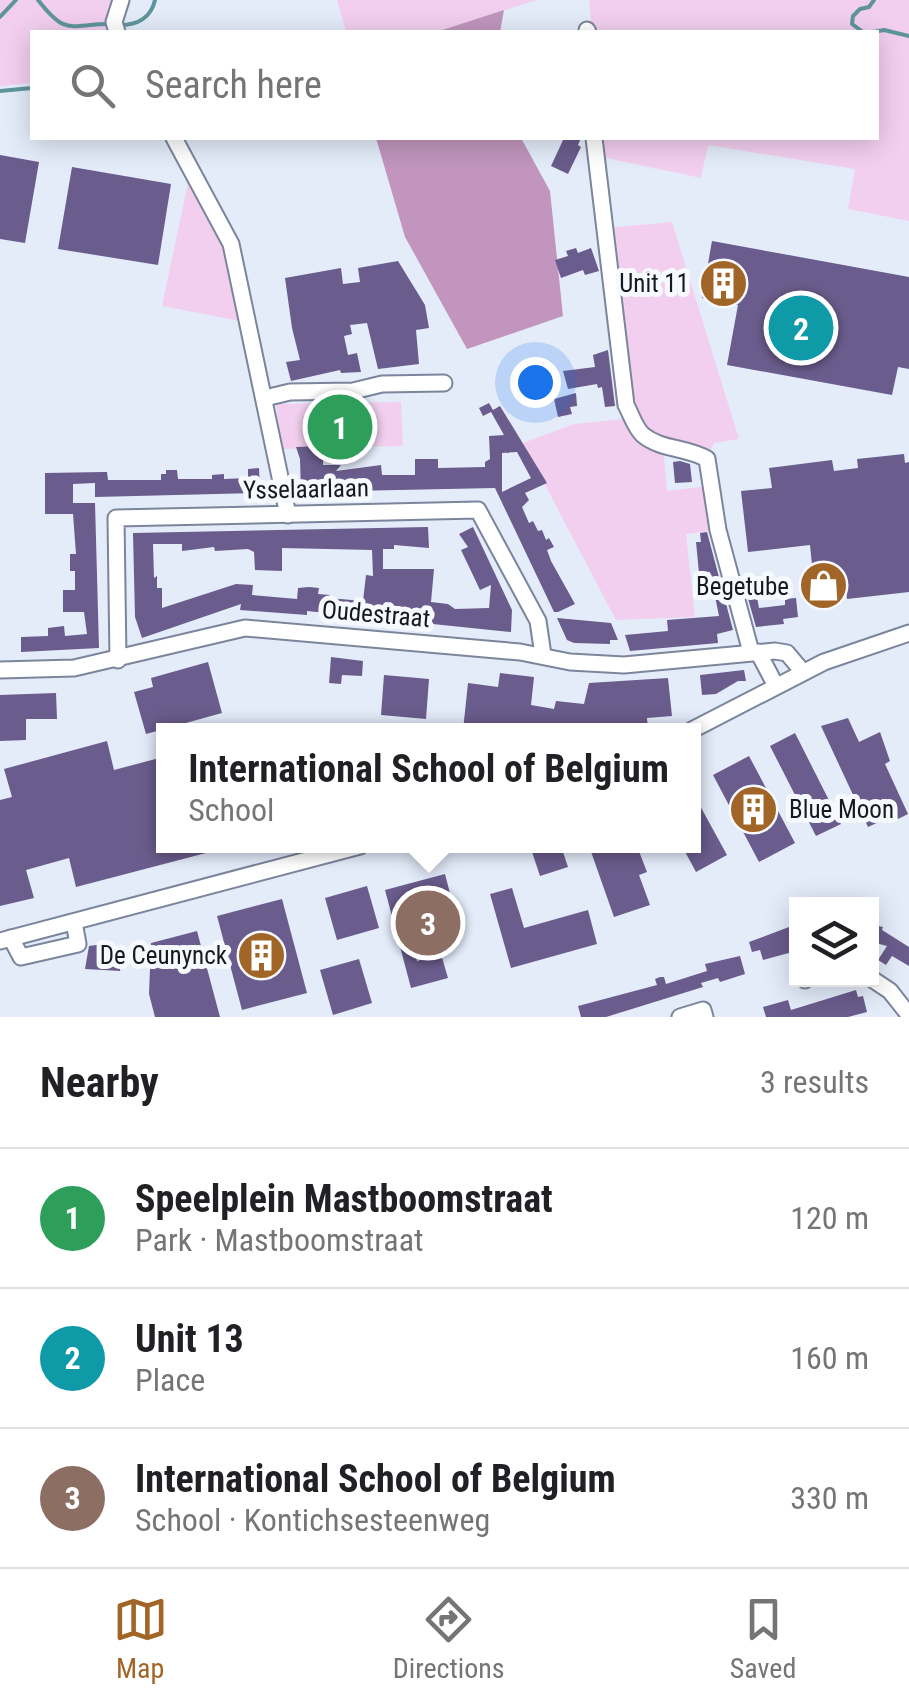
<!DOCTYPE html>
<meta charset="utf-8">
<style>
:root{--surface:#fff;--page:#f2f2f2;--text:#202124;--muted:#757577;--line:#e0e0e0;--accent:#a16627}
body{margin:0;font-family:"Roboto Condensed",sans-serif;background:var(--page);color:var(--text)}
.controls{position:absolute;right:30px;bottom:30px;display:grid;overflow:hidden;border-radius:0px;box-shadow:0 5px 25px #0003}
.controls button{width:90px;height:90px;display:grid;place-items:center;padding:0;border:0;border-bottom:2px solid var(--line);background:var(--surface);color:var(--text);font:50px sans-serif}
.you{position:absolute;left:535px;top:382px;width:35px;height:35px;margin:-25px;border:8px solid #fff;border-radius:50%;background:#1a73e8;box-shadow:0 0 0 15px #1a73e833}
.badge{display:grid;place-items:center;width:65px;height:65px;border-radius:50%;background:var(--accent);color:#fff;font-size:32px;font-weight:700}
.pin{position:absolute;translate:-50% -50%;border:5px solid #fff;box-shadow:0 2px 10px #0006}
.popup{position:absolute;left:156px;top:723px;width:545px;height:130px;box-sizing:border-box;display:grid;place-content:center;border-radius:0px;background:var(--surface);filter:drop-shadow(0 2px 8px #0005);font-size:32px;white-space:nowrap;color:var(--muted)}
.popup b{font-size:38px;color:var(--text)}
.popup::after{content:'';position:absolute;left:50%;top:100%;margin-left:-20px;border:20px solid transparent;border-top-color:var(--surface)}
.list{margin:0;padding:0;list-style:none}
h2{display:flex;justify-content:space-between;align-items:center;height:130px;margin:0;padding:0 40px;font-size:42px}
h2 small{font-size:32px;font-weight:400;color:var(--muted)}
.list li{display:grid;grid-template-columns:65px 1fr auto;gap:30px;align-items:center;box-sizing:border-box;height:140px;padding:0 40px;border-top:2px solid var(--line)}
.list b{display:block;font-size:38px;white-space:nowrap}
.list p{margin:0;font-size:32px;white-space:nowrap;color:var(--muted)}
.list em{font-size:32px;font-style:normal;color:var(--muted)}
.icon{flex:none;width:55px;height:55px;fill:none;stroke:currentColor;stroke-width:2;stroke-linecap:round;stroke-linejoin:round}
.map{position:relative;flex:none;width:909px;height:1017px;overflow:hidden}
.search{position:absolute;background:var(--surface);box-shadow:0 5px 25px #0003;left:30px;right:30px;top:30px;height:110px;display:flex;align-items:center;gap:25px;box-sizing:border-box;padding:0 35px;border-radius:0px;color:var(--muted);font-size:38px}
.sheet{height:550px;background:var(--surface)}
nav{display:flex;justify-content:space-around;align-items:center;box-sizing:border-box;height:140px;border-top:2px solid var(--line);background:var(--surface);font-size:28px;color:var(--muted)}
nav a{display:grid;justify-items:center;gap:5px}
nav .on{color:var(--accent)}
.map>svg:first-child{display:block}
</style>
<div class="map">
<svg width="909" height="1017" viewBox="0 0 909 1017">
<rect width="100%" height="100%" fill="#e4ecfa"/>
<g fill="#f2cfef">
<path d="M0 0H121L115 32H32V83L0 86Z"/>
<path d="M337 0H537L436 32H346Z"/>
<path d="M589 0H909V221L848 209 855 169 708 145 701 178 602 157 600 138H876V32H592Z"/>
<path d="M191 168 231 244 240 321 162 306Z"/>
<path d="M672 222 739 439 714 443 707 459 663 446 667 491 711 486 718 530 686 534 695 617 616 620 523 443 574 424 633 418 605 228Z"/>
<path d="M401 402 403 446 282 449 276 404Z"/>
</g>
<g fill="#c195be">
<path d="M504 10 500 32H436Z"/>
<path d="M376 138H521L550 191 563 316 467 349 405 237Z"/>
</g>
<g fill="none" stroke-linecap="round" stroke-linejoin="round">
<g stroke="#5e959c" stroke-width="4">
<path d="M38 0C67 37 69 24 110 24"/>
<path d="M0 17 16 0"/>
<path d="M120 25C137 25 151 18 155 0"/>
<path d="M863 32 852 24 853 16 860 9 869 7 874 0"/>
<path d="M873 32 884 30 909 36"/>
<path d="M0 91 32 88"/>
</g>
</g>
<g fill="#6a5c8c" fill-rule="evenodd">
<path d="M564 138H581L578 145 581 147 568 174 551 166Z"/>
<path d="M0 155 39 162 25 243 0 239Z"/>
<path d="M72 167 171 184 158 265 58 249Z"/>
<path d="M712 241 909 277V369L898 367 892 395 727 365 738 305 702 298Z"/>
<path d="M576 248 578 253 591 248 599 271 585 275 583 270 561 278 555 260 568 256 566 251Z"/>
<path d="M398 261 425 305 429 328 416 330 419 364 378 369 367 323 350 325 352 334 344 336 348 355 357 353 361 372 341 373 340 370 291 381 286 362 300 360 292 328 285 278 341 268 343 284 360 282 358 268Z"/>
<path d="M608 350 615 406 605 407 602 387 598 388 597 384 568 389 563 371 595 367 593 355Z"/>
<path d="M576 393 577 406 570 407 572 414 558 417 554 399Z"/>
<path d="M489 403 493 410 500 406 547 483 525 493 529 500 522 507 529 523 533 521 538 531 542 530 546 540 549 538 554 547 547 550 551 561 575 604 558 612H554L495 488 301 492 300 459 296 447 324 446 323 465H341L336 471 381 465 382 475H415V459H438V468L485 467V462L490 459 489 436 504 435 491 412 483 416 479 408ZM517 452 531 478 502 492V453Z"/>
<path d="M904 454 905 463 909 462V592L847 599 846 591 815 594 810 545 748 552 741 491 772 488 769 468 832 460 834 471 858 468 857 459Z"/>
<path d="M680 461 690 464 692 482 675 483 673 462Z"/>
<path d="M259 468 260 493 95 497V483L73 484V503H95L99 648 21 652V637L48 636V628L64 626 65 636 87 634 84 612H63V590H75V571H70V554H76L73 514H45V473L103 472H107L108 480H161V474H166V470H177L178 479H212V475L224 474V479L248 478V469Z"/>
<path d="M428 527 429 548 394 545V549H383V569H434L431 602 448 604 455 609 489 608 491 585 480 590 461 550 468 547 459 534 473 527 512 610 511 632 307 611V615L240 610 241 604 142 638 135 617 133 533ZM153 544H182V551L214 547 215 551 248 549 254 552 255 570 282 571V548L372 550 373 576 366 575 363 601 329 598 330 595 318 594 319 588 309 587 298 588 297 599 252 595 253 585 236 584 162 608V588H157V576L154 578Z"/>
<path d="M707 532 733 630 717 634 718 643 630 651 625 635 668 631 667 620 719 616 710 572 699 573 696 542H701L700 533Z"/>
<path d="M747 595 757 597 759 608 785 605V599L796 598 798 617 783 619 784 624 756 627Z"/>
<path d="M557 618 611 623 618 640H610V644L574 643 567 640Z"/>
<path d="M331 657 363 661 362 676 342 675 341 684 329 683Z"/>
<path d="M208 662 222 713 146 734 134 692 153 687 151 678Z"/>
<path d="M744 670 746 681H738L716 694 702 695 700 675Z"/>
<path d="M500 673 534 677 531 705 554 709 556 701 584 704 589 683 668 678 672 716 647 718 648 729 631 730H463L468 683 498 687Z"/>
<path d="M384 675 429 679 426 719 381 715Z"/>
<path d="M56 693 57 719H26V740L0 741V695Z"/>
<path d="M848 718 859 742 880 732 890 761 885 764 908 814 898 819 896 814 868 827 821 726Z"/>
<path d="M795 733 841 824 816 836 770 746Z"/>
<path d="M107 741 114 770 163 757V846H206V853L76 887 69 858 26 870 34 898 0 906V800L12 797 4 769Z"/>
<path d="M749 756 795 843 759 862 713 775Z"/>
<path d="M693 793 727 855 696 872 682 846H693Z"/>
<path d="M530 846H561L568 867 540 876Z"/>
<path d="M589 846H637L647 872 639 875 650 905 614 917Z"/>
<path d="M445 874 458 924 412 941 417 961 441 954 448 978 411 988 385 890Z"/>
<path d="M367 886 379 928 337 940 325 898Z"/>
<path d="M512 888 524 928 588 910 597 944 511 968 490 894Z"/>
<path d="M282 899 307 993 242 1010 217 916Z"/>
<path d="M872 925 883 927 882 930 909 947V966L892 956 886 965 878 960 887 946 872 942Z"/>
<path d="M789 927 796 951 763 960 760 950 752 952 749 942Z"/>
<path d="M197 931 220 1017H155L149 994 151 943Z"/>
<path d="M111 943 112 948H122L120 971 85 969 89 946Z"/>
<path d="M740 956 745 974 720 982 718 978 701 983 703 987 606 1017H581L578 1006 657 985 655 979 660 977H664L666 984 707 971 705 964Z"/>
<path d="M359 959 372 1003 333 1015 320 970Z"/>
<path d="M856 990 858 997 863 996 867 1012 848 1017H766L763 1007 788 1000 791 1010Z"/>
</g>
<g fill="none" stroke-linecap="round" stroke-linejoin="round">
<defs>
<g id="minor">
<path d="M587 30 588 32"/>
<path d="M117 32 114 22 121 0"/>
<path d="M174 138 231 244 288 515"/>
<path d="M594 138 626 405C631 414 635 428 643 435 661 450 687 447 707 459L718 530 751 652"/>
<path d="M265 398 290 392 353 391 382 384 444 383"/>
<path d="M758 652 776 686"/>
<path d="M118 660 116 518 478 510 538 621 543 655"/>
<path d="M0 670 74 668 245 628 520 652 570 662 624 665 775 651 787 653 803 672"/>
<path d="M692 730 824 662 909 633"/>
<path d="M11 938 21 957 78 944 74 922"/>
<path d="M0 941 360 846"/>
<path d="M805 979V980"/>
<path d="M872 979 890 991 909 1015"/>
<path d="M680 1017 703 1010 705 1017"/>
</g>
</defs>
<use href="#minor" stroke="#7b859b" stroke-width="19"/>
<use href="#minor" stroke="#fff" stroke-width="15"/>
</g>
<defs>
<symbol id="building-disc" viewBox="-11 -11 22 22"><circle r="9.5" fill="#a16627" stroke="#f6f9fe"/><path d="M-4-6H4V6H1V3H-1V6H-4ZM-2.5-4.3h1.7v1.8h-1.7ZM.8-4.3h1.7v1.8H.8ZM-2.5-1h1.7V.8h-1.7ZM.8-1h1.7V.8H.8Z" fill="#fff"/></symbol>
<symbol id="shop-disc" viewBox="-11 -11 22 22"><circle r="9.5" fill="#a16627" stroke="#f6f9fe"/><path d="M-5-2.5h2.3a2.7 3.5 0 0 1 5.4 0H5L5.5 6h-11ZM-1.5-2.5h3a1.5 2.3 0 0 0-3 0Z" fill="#fff"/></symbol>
</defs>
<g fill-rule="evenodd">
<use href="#building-disc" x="696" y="256" width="55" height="55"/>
<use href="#shop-disc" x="796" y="558" width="55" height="55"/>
<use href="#building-disc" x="726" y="782" width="55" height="55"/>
<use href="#building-disc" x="234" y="928" width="55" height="55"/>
</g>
<g text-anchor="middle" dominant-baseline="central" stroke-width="10" stroke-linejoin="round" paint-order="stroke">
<g font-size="25" fill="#151921" stroke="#f6f9fe" text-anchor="end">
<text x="689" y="283">Unit 11</text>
<text x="789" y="586">Begetube</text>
<text x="789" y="809" text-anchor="start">Blue Moon</text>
<text x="227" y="955">De Ceunynck</text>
</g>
<g font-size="25" fill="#151921" stroke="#f6f9fe">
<text transform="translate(306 489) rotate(-1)">Ysselaarlaan</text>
<text transform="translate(376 614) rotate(5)">Oudestraat</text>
</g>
</g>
</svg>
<div class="controls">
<button><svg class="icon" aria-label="layers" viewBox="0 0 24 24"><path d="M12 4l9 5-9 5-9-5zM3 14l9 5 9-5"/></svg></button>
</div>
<div class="you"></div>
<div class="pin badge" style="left:340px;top:427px;background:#2e9e5b">1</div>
<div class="pin badge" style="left:801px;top:328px;background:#0f9aa8">2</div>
<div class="pin badge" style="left:428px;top:923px;background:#8d6e63">3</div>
<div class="popup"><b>International School of Belgium</b>School</div>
<div class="search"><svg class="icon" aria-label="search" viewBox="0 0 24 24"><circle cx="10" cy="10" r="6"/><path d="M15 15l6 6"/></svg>Search here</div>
</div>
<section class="sheet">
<h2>Nearby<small>3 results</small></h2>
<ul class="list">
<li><span class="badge" style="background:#2e9e5b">1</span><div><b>Speelplein Mastboomstraat</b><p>Park · Mastboomstraat</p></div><em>120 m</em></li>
<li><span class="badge" style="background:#0f9aa8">2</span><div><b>Unit 13</b><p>Place</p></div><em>160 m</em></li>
<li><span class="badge" style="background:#8d6e63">3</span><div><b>International School of Belgium</b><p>School · Kontichsesteenweg</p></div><em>330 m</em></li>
</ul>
</section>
<nav>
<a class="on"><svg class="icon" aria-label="map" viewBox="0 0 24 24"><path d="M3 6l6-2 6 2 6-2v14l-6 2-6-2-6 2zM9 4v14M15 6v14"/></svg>Map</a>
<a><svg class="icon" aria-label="directions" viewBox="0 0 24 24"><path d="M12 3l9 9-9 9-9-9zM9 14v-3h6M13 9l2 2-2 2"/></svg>Directions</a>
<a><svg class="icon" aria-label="saved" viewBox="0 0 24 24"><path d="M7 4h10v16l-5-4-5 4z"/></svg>Saved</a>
</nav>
